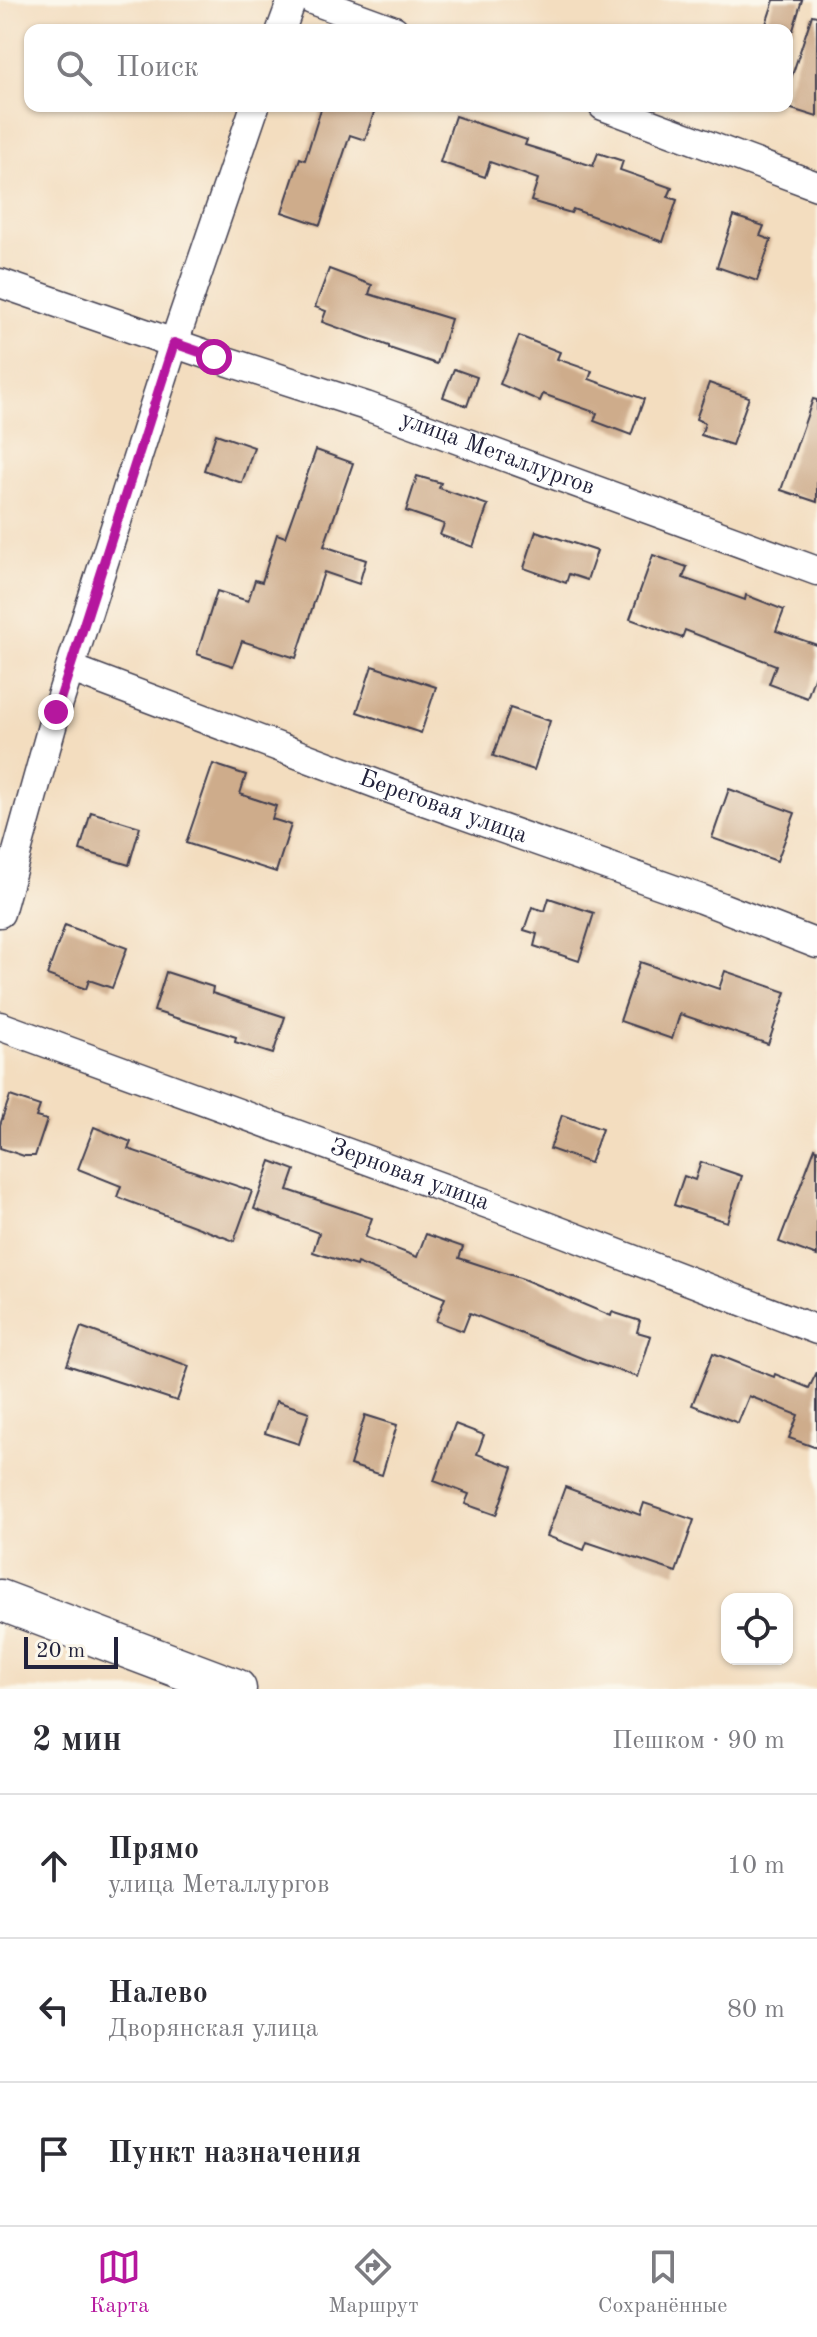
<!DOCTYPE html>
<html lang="ru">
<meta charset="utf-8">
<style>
:root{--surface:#fff;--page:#f7f7f7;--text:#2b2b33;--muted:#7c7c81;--line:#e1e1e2;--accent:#b5179e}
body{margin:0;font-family:"Old Standard TT",serif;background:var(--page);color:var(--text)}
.controls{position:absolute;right:24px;bottom:24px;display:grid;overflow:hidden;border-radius:16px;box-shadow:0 2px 6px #0004}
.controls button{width:72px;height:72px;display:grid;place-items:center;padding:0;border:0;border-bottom:2px solid var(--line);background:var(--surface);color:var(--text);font:40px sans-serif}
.scale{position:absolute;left:24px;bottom:20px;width:94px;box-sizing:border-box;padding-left:8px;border:4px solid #22223b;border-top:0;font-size:22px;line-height:28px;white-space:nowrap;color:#22223b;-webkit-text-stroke:6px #fbf7ec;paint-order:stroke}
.stop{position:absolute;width:24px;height:24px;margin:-18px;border:6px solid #b5179e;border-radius:50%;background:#fff}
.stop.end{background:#b5179e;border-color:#fff;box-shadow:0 2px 8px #0008}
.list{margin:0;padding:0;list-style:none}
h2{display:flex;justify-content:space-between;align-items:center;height:104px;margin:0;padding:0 32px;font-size:34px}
h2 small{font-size:26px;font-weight:400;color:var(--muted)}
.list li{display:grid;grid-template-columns:52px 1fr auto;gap:24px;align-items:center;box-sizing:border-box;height:144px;padding:0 32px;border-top:2px solid var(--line)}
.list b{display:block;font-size:30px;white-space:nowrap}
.list p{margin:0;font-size:26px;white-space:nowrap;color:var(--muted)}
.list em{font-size:26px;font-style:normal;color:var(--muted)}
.icon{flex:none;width:44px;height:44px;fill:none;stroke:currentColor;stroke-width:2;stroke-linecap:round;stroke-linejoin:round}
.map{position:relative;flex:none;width:817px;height:1689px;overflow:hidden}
.search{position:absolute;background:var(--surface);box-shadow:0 2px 6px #0004;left:24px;right:24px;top:24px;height:88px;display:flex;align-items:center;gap:20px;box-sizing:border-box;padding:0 28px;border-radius:16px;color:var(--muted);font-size:30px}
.sheet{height:536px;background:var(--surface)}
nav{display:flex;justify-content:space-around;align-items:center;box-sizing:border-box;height:112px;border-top:2px solid var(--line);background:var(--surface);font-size:22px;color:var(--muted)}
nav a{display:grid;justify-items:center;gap:4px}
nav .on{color:var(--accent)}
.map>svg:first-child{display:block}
</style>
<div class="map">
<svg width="817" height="1689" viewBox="0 0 817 1689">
<rect width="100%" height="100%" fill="#fbf7ec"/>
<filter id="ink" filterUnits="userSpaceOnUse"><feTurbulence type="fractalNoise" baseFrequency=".0125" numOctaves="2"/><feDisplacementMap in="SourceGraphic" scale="16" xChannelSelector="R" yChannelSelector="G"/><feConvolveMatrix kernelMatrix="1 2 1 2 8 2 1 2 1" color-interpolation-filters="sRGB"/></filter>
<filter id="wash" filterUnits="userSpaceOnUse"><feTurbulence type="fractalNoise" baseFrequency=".006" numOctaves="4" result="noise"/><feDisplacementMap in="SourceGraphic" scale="32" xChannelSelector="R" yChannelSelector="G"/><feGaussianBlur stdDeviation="1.8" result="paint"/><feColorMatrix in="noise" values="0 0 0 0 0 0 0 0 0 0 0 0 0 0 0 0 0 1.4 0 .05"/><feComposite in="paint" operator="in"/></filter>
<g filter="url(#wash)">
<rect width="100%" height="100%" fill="#f3ddbf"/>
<g id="blocks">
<g fill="#ceac8b">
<path d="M774 0H802L793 30H764Z"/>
<path d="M812 15 817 16V117L782 106H787V91Z"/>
<path d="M322 106H376L365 140 350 135 320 225 282 212 300 158 305 160Z"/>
<path d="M455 116 527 140 525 145 593 166 598 153 623 161 620 170 672 188 668 197 677 200 663 242 573 209 571 213 531 201 538 179 490 162 485 177 440 162Z"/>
<path d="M734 216 764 226 760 236 771 240 757 281 717 267Z"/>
<path d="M329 269 372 285 369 294 451 319 437 364 389 348V346L322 322 326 311 315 307Z"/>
<path d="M519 336 560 352 557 359 592 371 589 379 644 399 631 435 594 421 597 413 543 394 540 401 500 384Z"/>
<path d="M454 369 477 377 467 406 443 397Z"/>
<path d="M709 383 749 397 732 445 701 435 705 423 696 419Z"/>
<path d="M813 399 817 400V502L781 490Z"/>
<path d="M216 434 254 447 242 483 204 470Z"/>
<path d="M316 450 353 463 324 546 366 560 359 584 324 572 296 658 242 641 233 666 197 654 217 591 248 601 255 580 262 582 277 534 285 537Z"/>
<path d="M417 476 441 483 439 488 488 505 473 547 440 535 444 524 406 511Z"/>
<path d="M536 531 597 551 587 580 569 574 566 583 524 568Z"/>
<path d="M653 555 687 567 683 578 745 600 746 595 784 610 776 631 817 645V669L807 698 769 684 776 665 685 630 682 638 630 619Z"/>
<path d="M372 666 436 687 421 733 357 712Z"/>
<path d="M510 708 550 721 534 770 493 756Z"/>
<path d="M213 764 246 775 240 794 276 806 272 819 291 825 276 872 186 843Z"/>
<path d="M729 789 795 813 777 861 712 838Z"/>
<path d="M91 812 140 827 129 865 80 850Z"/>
<path d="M549 898 594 913 579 961 534 946 537 934 524 930 532 907 545 911Z"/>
<path d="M65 925 127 948 112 988 89 980 86 989 47 975Z"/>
<path d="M640 962 719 989 725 971 786 992 768 1044 680 1014 672 1039 620 1021Z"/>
<path d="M166 972 213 987 212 993 285 1017 273 1054 235 1042 236 1037 154 1011Z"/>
<path d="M10 1096 40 1106 36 1117 47 1120 35 1156H24L0 1148V1125Z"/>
<path d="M562 1115 602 1129 590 1163 550 1149Z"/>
<path d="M94 1127 131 1142 128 1149 252 1191 234 1241 117 1197 121 1186 78 1169Z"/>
<path d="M815 1148 817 1149V1256L779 1242Z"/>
<path d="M271 1161 295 1170 288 1190 372 1218 365 1237 417 1257 426 1234 463 1247 459 1258 523 1279 611 1316 612 1312 640 1321 637 1332 651 1336 638 1377 589 1361 470 1313 463 1331 436 1321 445 1298 357 1263 356 1266 313 1252 319 1233 254 1209Z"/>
<path d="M701 1162 742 1176 727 1222 674 1205 684 1176 695 1180Z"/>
<path d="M81 1327 189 1366 177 1401 67 1365Z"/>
<path d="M713 1353 774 1377 775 1374 809 1388 817 1372V1448L789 1438 798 1415 749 1396 738 1423 692 1405Z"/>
<path d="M276 1401 309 1412 299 1444 265 1433Z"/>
<path d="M365 1415 397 1425 382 1475 350 1465Z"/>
<path d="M455 1424 484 1435 477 1454 513 1467 496 1515 465 1504 469 1494 434 1481Z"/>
<path d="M565 1487 640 1515 644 1503 694 1520 676 1572 587 1542 584 1550 547 1536Z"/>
</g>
</g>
</g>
<g filter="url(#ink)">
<use href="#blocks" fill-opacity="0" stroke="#413e4f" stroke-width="2"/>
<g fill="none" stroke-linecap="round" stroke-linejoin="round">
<defs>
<g id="street">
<path d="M312 0 394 30"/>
<path d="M281 30 292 0"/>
<path d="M603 106 817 186"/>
<path id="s1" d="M0 283 214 357 366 406 817 571"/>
<path id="s2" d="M72 669 390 789 701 899 817 944"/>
<path d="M0 913 56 712 174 343 255 106"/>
<path id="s3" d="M0 1026 507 1211 817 1330"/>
</g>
<path id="secondary" d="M0 1600 236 1689"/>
</defs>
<use href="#street" stroke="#413e4f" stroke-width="31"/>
<use href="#secondary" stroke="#413e4f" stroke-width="43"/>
<use href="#street" stroke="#fff" stroke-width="28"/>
<use href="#secondary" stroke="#fff" stroke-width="40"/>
</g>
</g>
<g fill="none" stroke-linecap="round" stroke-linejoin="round" filter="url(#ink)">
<path stroke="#b5179e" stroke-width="10" d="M56 712 174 343 214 357"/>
</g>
<g text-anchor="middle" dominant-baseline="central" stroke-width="6" stroke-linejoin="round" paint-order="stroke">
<g font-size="24" fill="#22223b" stroke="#fbf7ec">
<text stroke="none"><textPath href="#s1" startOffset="526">улица Металлургов</textPath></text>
<text stroke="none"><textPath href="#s2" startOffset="396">Береговая улица</textPath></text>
<text stroke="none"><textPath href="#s3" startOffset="436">Зерновая улица</textPath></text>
</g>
</g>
</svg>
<div class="controls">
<button><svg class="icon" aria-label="locate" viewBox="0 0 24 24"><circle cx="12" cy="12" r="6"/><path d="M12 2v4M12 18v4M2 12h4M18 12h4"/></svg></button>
</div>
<div class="scale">20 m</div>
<div class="stop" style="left:214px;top:357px"></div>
<div class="stop end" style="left:56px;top:712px"></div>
<div class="search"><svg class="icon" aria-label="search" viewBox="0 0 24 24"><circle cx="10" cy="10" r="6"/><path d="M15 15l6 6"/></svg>Поиск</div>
</div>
<section class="sheet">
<h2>2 мин<small>Пешком · 90 m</small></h2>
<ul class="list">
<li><svg class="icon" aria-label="ahead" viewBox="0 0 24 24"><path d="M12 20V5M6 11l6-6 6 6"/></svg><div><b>Прямо</b><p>улица Металлургов</p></div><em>10 m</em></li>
<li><svg class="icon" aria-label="left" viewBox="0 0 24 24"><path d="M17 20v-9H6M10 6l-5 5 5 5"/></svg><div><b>Налево</b><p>Дворянская улица</p></div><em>80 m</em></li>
<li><svg class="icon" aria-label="arrive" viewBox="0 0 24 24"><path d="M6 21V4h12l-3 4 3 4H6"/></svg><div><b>Пункт назначения</b></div></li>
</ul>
</section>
<nav>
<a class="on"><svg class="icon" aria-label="map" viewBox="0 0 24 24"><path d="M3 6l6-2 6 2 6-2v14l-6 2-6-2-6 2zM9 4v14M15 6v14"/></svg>Карта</a>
<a><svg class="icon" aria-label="directions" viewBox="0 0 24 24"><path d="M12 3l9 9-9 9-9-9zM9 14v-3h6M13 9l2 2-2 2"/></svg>Маршрут</a>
<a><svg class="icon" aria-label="saved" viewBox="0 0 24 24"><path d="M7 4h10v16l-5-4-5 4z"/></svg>Сохранённые</a>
</nav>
